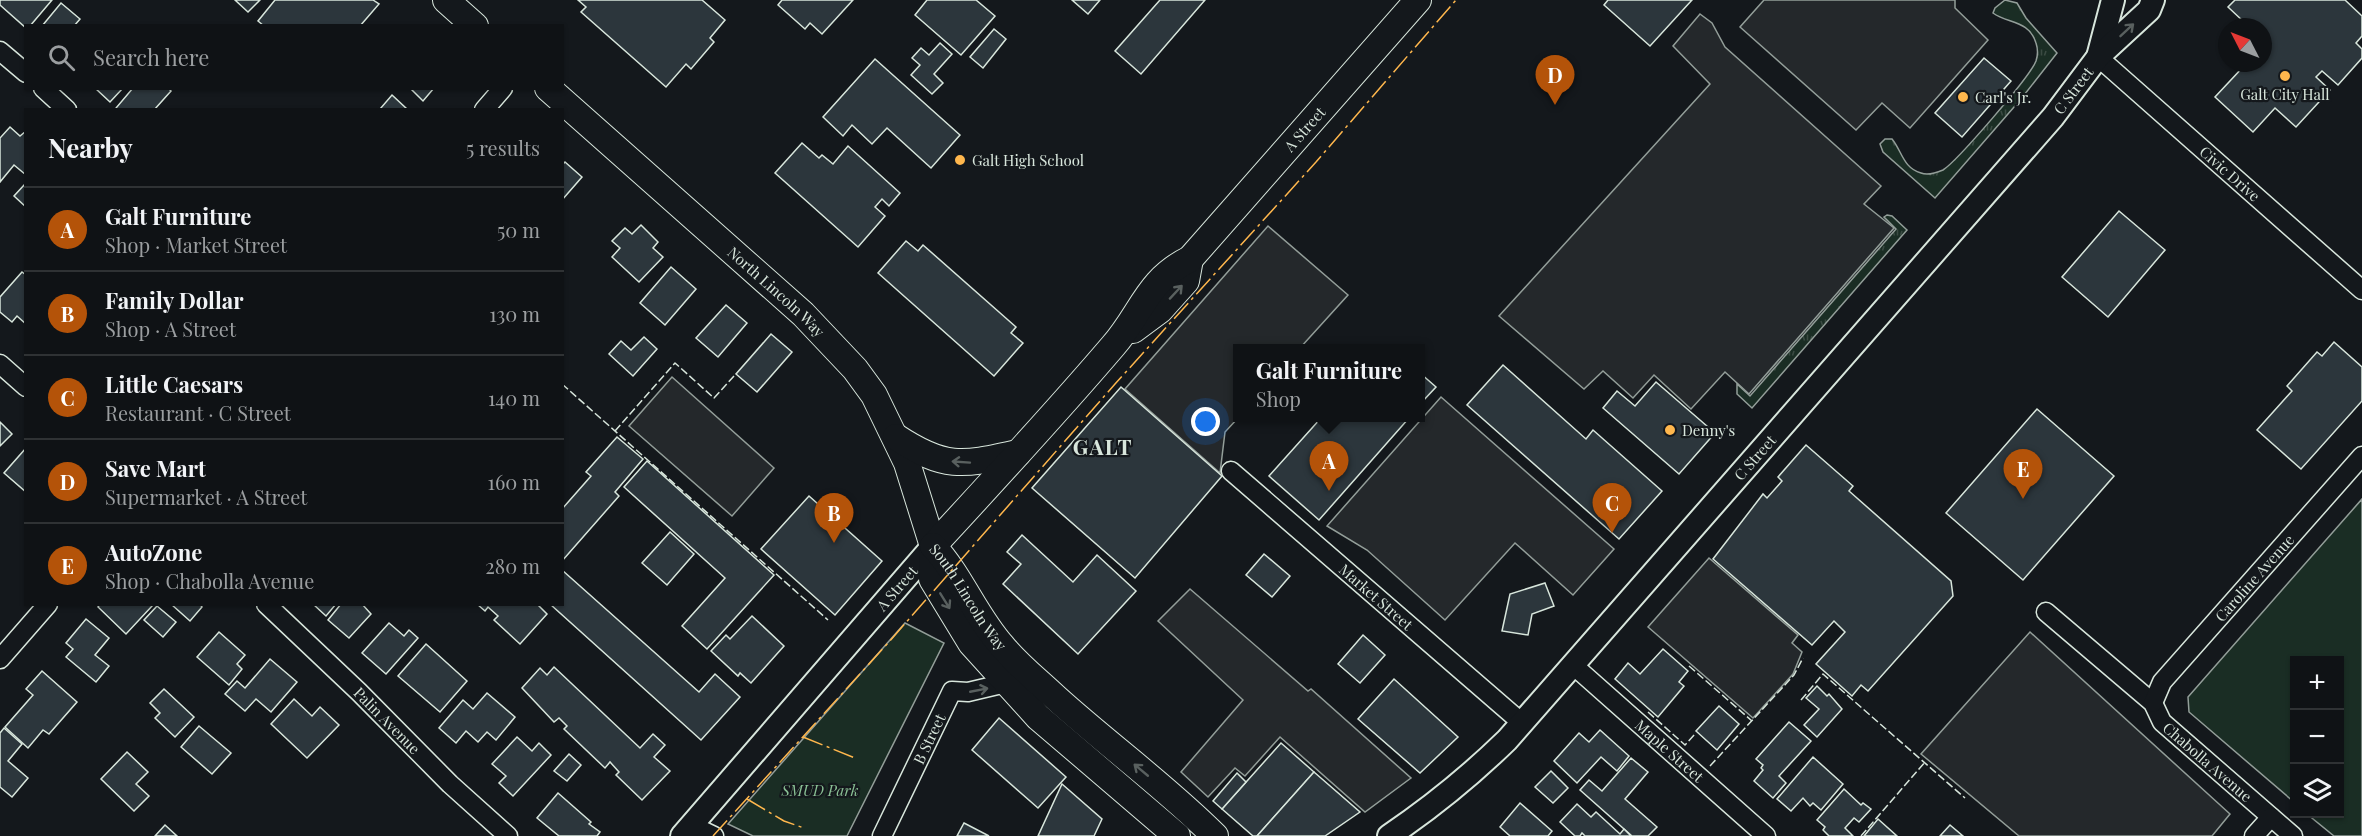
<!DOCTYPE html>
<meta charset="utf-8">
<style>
:root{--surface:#0f1215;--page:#1d2022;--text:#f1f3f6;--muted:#9b9ea0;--line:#2f3234;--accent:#b45309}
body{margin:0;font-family:"Playfair Display",serif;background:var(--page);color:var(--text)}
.controls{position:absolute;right:18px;bottom:18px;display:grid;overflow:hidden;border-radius:0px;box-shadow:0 2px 4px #0004}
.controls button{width:54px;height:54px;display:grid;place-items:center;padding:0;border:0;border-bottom:2px solid var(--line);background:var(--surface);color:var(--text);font:30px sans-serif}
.compass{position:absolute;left:2218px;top:18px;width:54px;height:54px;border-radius:50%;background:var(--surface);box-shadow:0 2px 4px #0004;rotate:312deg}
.you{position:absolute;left:1206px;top:422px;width:21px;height:21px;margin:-15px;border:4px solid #fff;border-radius:50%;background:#1a73e8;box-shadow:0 0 0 9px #1a73e833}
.badge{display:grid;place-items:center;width:39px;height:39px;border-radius:50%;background:var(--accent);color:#fff;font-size:20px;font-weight:700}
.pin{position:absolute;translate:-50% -50px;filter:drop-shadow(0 2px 3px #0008)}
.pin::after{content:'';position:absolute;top:32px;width:21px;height:18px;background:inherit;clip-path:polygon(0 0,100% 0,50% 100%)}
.popup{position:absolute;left:1233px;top:344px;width:192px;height:78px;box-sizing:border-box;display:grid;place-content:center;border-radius:0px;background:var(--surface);filter:drop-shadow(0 2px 4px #0005);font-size:20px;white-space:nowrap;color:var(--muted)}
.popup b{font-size:22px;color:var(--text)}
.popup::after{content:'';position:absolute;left:50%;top:100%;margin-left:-12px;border:12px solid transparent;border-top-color:var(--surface)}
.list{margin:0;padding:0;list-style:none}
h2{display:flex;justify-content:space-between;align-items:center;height:78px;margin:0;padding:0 24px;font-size:26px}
h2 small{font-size:20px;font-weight:400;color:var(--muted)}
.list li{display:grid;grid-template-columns:39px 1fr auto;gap:18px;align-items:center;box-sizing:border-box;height:84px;padding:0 24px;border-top:2px solid var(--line)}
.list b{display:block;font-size:22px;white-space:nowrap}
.list p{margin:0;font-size:20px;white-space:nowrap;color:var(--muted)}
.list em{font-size:20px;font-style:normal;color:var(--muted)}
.icon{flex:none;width:33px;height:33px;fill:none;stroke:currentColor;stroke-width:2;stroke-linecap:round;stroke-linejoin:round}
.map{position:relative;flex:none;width:2362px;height:836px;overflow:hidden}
.search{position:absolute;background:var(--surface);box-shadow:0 2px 4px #0004;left:24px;top:24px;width:540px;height:66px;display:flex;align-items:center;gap:15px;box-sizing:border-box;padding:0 21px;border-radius:0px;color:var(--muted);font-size:22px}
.panel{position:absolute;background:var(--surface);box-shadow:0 2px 4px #0004;left:24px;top:108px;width:540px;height:498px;border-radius:0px}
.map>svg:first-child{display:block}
</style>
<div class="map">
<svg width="2362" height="836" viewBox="0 0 2362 836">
<defs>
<pattern id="grass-tufts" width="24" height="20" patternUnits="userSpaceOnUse" patternTransform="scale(1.5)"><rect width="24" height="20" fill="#1a2d24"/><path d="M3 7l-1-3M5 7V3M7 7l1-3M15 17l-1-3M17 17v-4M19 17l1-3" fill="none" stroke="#3b4b43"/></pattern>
</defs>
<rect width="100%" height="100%" fill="#14181c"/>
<g fill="url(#grass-tufts)" stroke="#939e99" stroke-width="1.5">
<path d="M2005 0 2017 3 2026 18 2057 53 2021 99 1935 198 1883 152 1880 144 1885 139H1892C1902 151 1903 168 1921 173 1928 176 1936 173 1943 170 1957 161 2030 77 2036 61 2038 55 2038 49 2036 43 2029 20 2008 24 1993 13L1995 8Z"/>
<path d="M1887 215 1892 216 1907 230 1752 408 1737 394V384L1750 396 1896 229 1884 217Z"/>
</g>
<g fill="#1a2d24" stroke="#939e99" stroke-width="1.5">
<path d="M2362 499V836H2334L2307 814H2340V660H2294V802L2189 712 2188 697Z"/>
<path d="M905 623 944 643 847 836H753L728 824Z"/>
</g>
<g fill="#24282b" stroke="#939e99" stroke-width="1.5">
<path d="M1764 0H1955V8L1988 40 1910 128 1882 103 1856 130 1740 27Z"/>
<path d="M1700 14 1712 23 1725 47 1881 186 1864 204 1894 228 1749 394 1725 372 1691 409 1654 375 1633 398 1603 371 1584 389 1499 316 1710 84 1673 46Z"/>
<path d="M1268 226 1348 295 1300 348H1238V418L1225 432 1220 473 1125 389Z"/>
<path d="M672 377 774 468 732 516 629 426Z"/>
<path d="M1441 397 1614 549 1573 595 1515 543 1445 620 1367 550 1327 526Z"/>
<path d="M1709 558 1798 635 1792 643 1802 652 1793 674 1753 718 1648 627Z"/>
<path d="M1190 589 1308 691 1311 689 1411 778 1365 812 1280 737 1245 776 1235 768 1208 797 1181 772 1243 700 1158 621Z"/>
<path d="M2030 632 2230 814 2212 836H2019L1921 754Z"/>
</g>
<g fill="#2c363c" stroke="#d8e6dc" stroke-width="1.5">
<path d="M0 0H52L30 26H26V28L0 5Z"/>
<path d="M235 0H260L248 12Z"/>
<path d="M275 0H373L379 4 360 26H264L258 21Z"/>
<path d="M578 0H702L725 20 710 38 714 42 691 69 686 64 666 87 581 12 586 7Z"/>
<path d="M782 0H853L822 34 810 23 805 29 778 5Z"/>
<path d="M927 0H976L995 16 961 55 915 15Z"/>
<path d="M1072 0H1100L1088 14Z"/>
<path d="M1160 0H1205L1141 74 1115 51Z"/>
<path d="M1608 0H1692L1650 46 1604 5Z"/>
<path d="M2235 0H2345L2362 16V36L2356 43 2362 49V58L2338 85 2322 71 2316 77 2330 90 2296 127 2275 108 2253 132 2215 97 2243 67 2238 63H2263V27H2240L2244 22 2228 7Z"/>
<path d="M61 3 80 19 74 26H42Z"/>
<path d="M994 29 1006 39 983 68 970 57Z"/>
<path d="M940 43 952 54 934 74 943 83 932 94 911 75 920 65 912 58 921 48 929 55Z"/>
<path d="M1984 58 2011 81 1962 137 1935 113Z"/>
<path d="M875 59 960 135 931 168 887 128 872 144 852 125 843 136 823 117Z"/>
<path d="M95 88H123L110 102Z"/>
<path d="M133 88H168L171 91 154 110H117L116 108Z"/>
<path d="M410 88H434L423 101Z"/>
<path d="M392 95 408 110 380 109Z"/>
<path d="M10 127 20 136 26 131V175L14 165 0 182V138Z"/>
<path d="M802 143 819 158 822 155 833 164 848 146 900 193 889 206 882 199 875 207 885 216 858 247 775 173Z"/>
<path d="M565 162 582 177 562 200V165Z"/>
<path d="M26 183V207L14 196Z"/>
<path d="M2119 211 2165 250 2108 317 2062 277Z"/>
<path d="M641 225 658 242 653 248 663 257 639 282 612 257 620 248 612 241 625 228 632 234Z"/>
<path d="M906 241 918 251 923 245 1016 327 1011 333 1023 343 994 376 878 273Z"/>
<path d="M671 267 696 289 665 325 640 303Z"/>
<path d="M22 272 26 275V324L17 316 12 322 0 312V297Z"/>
<path d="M726 305 747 323 718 357 696 338Z"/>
<path d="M771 334 792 352 757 392 736 374Z"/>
<path d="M644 337 657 349 633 376 609 354 621 341 631 350Z"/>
<path d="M2334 342 2362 367V401L2301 469 2257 430 2292 391 2287 386 2317 352 2322 356Z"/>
<path d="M1503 365 1586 439 1593 430 1662 491 1619 539 1467 405Z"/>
<path d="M1420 373 1436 387 1420 404Z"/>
<path d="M1656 382 1715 433 1679 474 1603 408 1617 391 1635 406Z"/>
<path d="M1121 387 1222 476 1135 578 1032 488Z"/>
<path d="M2037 409 2114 476 2023 580 1946 513Z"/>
<path d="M1321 418H1409L1319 520 1269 476Z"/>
<path d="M0 422 12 434 0 446Z"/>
<path d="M617 437 643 459 615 492 619 496 562 561V509L591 476 586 472Z"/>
<path d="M1806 445 1853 486 1849 491 1951 581 1953 596 1868 691 1861 685 1852 696 1816 664 1845 632 1834 621 1812 645 1713 559 1763 494 1767 498 1782 481 1778 477Z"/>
<path d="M26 448V492L4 473Z"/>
<path d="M647 461 774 575 707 649 682 626 725 578 624 487Z"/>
<path d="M809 496 882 561 835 615 761 549Z"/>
<path d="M670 532 694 554 667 585 642 563Z"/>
<path d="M1022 535 1073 582 1097 555 1136 591 1078 654 1003 584 1021 564 1007 552Z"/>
<path d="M1264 554 1290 576 1272 597 1246 575Z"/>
<path d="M562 570 699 692 715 674 740 697 701 740 550 604H562Z"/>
<path d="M1545 583 1554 606 1532 614 1528 635 1502 631 1510 594Z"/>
<path d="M100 604H153V605L126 634 98 607Z"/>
<path d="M171 604H200L202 607 190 621Z"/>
<path d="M313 604H336L326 616Z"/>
<path d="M341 604H362L371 614 349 638 328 620Z"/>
<path d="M477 604H537L547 614 520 644 494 620 498 616 488 607 485 611Z"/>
<path d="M157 606 176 622 163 637 144 620Z"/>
<path d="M752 616 784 646 751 683 740 673 738 676 711 651 726 635 730 639Z"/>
<path d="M86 619 109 638 95 655 109 666 96 682 66 657 73 649 66 643Z"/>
<path d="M389 623 404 636 409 630 418 638 386 674 362 653Z"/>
<path d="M219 632 245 655 237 664 242 669 229 685 197 657Z"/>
<path d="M1363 635 1385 655 1360 683 1338 664Z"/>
<path d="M426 644 467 681 440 712 398 676Z"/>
<path d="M1663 649 1688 671 1679 682 1684 686 1658 717 1615 679 1628 663 1640 674Z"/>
<path d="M270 659 297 682 271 712 256 699 245 711 225 694 237 681 245 688Z"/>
<path d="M554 667 640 748 653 734 665 745 654 757 670 771 642 800 616 775 619 772 610 762 605 768 564 729 567 726 559 718 554 722 522 688 540 668 547 675Z"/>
<path d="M42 671 77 702 49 734 43 730 28 748 5 727 33 695 26 689Z"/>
<path d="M1394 679 1458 737 1420 773 1358 719Z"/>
<path d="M1817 686 1827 696 1829 694 1842 709 1817 737 1804 725 1819 709 1806 698Z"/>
<path d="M164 689 194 717 175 737 155 718 160 713 150 703Z"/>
<path d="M487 693 515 717 496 740 487 732 478 742 466 731 456 743 439 728 463 700 473 709Z"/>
<path d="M294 699 312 716 320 707 339 725 307 758 271 724Z"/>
<path d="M1719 706 1739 724 1717 750 1696 731Z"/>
<path d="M999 718 1066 777 1038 808 972 750Z"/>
<path d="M1789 722 1811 741 1779 776 1786 783 1773 798 1754 781 1763 770 1761 768 1763 765 1756 759Z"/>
<path d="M199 726 231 753 212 774 181 747Z"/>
<path d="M4 728 22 744 8 761 28 778 12 797 0 787V733Z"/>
<path d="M1600 730 1629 756 1617 771 1601 757 1577 783 1554 761 1579 733 1589 742Z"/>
<path d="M517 737 532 751 539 743 551 755 513 796 499 783 506 776 492 764Z"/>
<path d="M1281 743 1314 772 1257 836H1253L1222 809Z"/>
<path d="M127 752 148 772 136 784 149 796 134 811 101 779Z"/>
<path d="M569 754 581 765 567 781 554 771Z"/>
<path d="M1813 757 1843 784 1821 810 1813 803 1810 806 1803 798 1791 811 1777 799Z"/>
<path d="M1631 758 1648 772 1625 799 1657 827 1648 836H1632L1580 790 1589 780 1602 791Z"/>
<path d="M1551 771 1568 788 1553 803 1535 787Z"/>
<path d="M1314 772 1360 812 1325 836H1257Z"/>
<path d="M1237 773 1246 782 1222 809 1213 801Z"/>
<path d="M1062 784 1102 819 1094 836H1038Z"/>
<path d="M1844 789 1861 805 1863 803 1871 809 1859 822 1854 818 1845 828 1853 836H1829L1823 830 1825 827 1817 820Z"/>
<path d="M558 793 591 822 589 824 600 832 597 836H559L537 818Z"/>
<path d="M1520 803 1552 831 1548 836H1510L1500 827Z"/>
<path d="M1577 804 1591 817 1596 812 1620 834 1624 829 1631 836H1585L1582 833 1580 836H1575L1560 822Z"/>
<path d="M1878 819 1897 836H1864Z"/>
<path d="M964 823 989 836H957Z"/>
<path d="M165 825 177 836H155Z"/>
<path d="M1950 825 1963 836H1940Z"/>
</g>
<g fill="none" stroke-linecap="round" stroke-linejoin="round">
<defs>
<g id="minor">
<path d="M0 51 26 73"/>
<path id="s1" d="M2098 57 2362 290"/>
<path d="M43 88 67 110"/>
<path d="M484 110 503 88"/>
<path d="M0 364 26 387"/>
<path id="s2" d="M1231 471 1522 723"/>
<path id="s3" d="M266 604 359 692 450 784 508 836"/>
<path id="s4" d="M2046 612 2153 703 2162 722 2293 836"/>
<path d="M0 659 48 604"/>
<path id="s5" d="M1573 665 1766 836"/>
<path id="s6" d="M2153 703 2162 682 2362 456"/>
<path d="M691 825 714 836"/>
<path id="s7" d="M882 836 952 691 968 692 1006 683"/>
<path d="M2254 836 2271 817"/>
</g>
<g id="tertiary">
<path d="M2098 57 2113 0"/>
<path id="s8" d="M682 836 933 546"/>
<path id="s9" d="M1389 836C1432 807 1470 776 1507 740L2053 117 2098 57 2149 10 2153 0"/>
</g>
<g id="secondary">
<path d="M446 0 475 26"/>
<path id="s10" d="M548 88 803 314 855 369 874 395 907 463 933 546 932 579 971 643 1038 717 1177 836"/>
<path d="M1133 330 1160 310 1186 281 1190 259"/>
<path d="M896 437C946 470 963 465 1018 453"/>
<path id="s11" d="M933 546C994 480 1055 414 1113 346 1142 313 1147 280 1190 259L1418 0"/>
<path id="s12" d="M933 546C961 576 975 616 1003 647 1019 666 1038 681 1056 698 1108 745 1165 786 1215 836"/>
</g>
</defs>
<use href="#minor" stroke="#d8e6dc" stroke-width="21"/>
<use href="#tertiary" stroke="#d8e6dc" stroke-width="26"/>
<use href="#secondary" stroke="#d8e6dc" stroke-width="28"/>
<use href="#minor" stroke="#14181c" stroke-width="18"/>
<use href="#tertiary" stroke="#14181c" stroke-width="22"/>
<use href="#secondary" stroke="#14181c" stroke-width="26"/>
<g stroke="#d8e6dc" stroke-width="1.5" stroke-dasharray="8 3" stroke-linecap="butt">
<path d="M562 384 828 620"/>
<path d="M615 431 675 363 714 398 734 376"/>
<path d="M1689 666 1752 721"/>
<path d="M1801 700 1823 674 1965 798"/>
<path d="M1648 712 1685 745 1696 733"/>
<path d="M1710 766 1794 675 1803 658"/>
<path d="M1861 836 1925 762"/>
</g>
<g stroke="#ffb74d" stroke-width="1.5" stroke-dasharray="21 4.5 3 4.5" stroke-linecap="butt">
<path d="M803 737 855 758"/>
<path d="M747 799 784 821 804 828"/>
<path d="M713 836 888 643 1115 384 1316 162 1456 0"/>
</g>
</g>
<defs><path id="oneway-shaft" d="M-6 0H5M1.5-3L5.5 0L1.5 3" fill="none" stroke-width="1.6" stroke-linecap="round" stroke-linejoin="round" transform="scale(1.5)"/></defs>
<g stroke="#59605f">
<use href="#oneway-shaft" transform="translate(2127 30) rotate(-43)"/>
<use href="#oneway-shaft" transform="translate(1176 292) rotate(-47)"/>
<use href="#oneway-shaft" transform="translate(961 462) rotate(-176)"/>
<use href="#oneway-shaft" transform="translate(945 601) rotate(58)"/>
<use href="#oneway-shaft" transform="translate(979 690) rotate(-11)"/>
<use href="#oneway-shaft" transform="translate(1141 770) rotate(-140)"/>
</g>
<g fill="#ffb74d" stroke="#14181c" stroke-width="2">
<circle cx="2285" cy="76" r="6"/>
<circle cx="1963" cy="97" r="6"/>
<circle cx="960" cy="160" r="6"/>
<circle cx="1670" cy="430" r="6"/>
</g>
<g text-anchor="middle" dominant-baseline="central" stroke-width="4.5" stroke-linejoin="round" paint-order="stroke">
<g font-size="15" fill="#d8e6dc" stroke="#14181c">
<text stroke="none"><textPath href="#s9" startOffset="1014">C Street</textPath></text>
<text stroke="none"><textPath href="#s11" startOffset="560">A Street</textPath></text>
<text stroke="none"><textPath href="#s1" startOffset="176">Civic Drive</textPath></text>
<text stroke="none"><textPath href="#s10" startOffset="306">North Lincoln Way</textPath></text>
<text stroke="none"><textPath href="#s9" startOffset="528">C Street</textPath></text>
<text stroke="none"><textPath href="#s6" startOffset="162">Caroline Avenue</textPath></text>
<text stroke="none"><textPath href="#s8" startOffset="328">A Street</textPath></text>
<text stroke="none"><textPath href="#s2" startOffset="192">Market Street</textPath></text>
<text stroke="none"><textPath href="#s12" startOffset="62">South Lincoln Way</textPath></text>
<text stroke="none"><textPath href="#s3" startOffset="168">Palin Avenue</textPath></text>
<text stroke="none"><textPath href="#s7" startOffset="108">B Street</textPath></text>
<text stroke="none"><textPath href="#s5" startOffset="129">Maple Street</textPath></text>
<text stroke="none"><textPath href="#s4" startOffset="222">Chabolla Avenue</textPath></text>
</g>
<g font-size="15" fill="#d8e6dc" stroke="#14181c" text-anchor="start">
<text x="2285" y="94" text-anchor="middle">Galt City Hall</text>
<text x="1975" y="97">Carl's Jr.</text>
<text x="972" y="160">Galt High School</text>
<text x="1682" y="430">Denny's</text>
</g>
<g font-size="15" font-style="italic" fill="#8ac095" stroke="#14181c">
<text x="820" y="790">SMUD Park</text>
</g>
<g font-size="21" font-weight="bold" letter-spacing="1.5" fill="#d8e6dc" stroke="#14181c">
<text x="1103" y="446">GALT</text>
</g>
</g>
</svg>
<div class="controls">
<button>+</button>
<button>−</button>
<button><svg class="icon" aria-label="layers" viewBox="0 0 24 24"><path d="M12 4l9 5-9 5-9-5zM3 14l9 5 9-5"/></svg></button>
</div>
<svg class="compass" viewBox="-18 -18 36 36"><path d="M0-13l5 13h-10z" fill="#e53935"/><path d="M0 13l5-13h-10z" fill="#9b9ea0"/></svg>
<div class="you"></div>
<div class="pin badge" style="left:1329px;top:491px">A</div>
<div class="popup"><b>Galt Furniture</b>Shop</div>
<div class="pin badge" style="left:834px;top:543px">B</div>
<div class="pin badge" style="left:1612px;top:533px">C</div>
<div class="pin badge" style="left:1555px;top:105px">D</div>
<div class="pin badge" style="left:2023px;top:499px">E</div>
<div class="search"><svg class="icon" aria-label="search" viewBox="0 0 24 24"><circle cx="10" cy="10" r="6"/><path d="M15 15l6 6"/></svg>Search here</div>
<section class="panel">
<h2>Nearby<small>5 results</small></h2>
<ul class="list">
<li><span class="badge">A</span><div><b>Galt Furniture</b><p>Shop · Market Street</p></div><em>50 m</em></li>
<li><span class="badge">B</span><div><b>Family Dollar</b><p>Shop · A Street</p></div><em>130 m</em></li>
<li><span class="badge">C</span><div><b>Little Caesars</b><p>Restaurant · C Street</p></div><em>140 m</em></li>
<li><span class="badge">D</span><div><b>Save Mart</b><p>Supermarket · A Street</p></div><em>160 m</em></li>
<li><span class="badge">E</span><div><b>AutoZone</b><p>Shop · Chabolla Avenue</p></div><em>280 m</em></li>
</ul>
</section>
</div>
